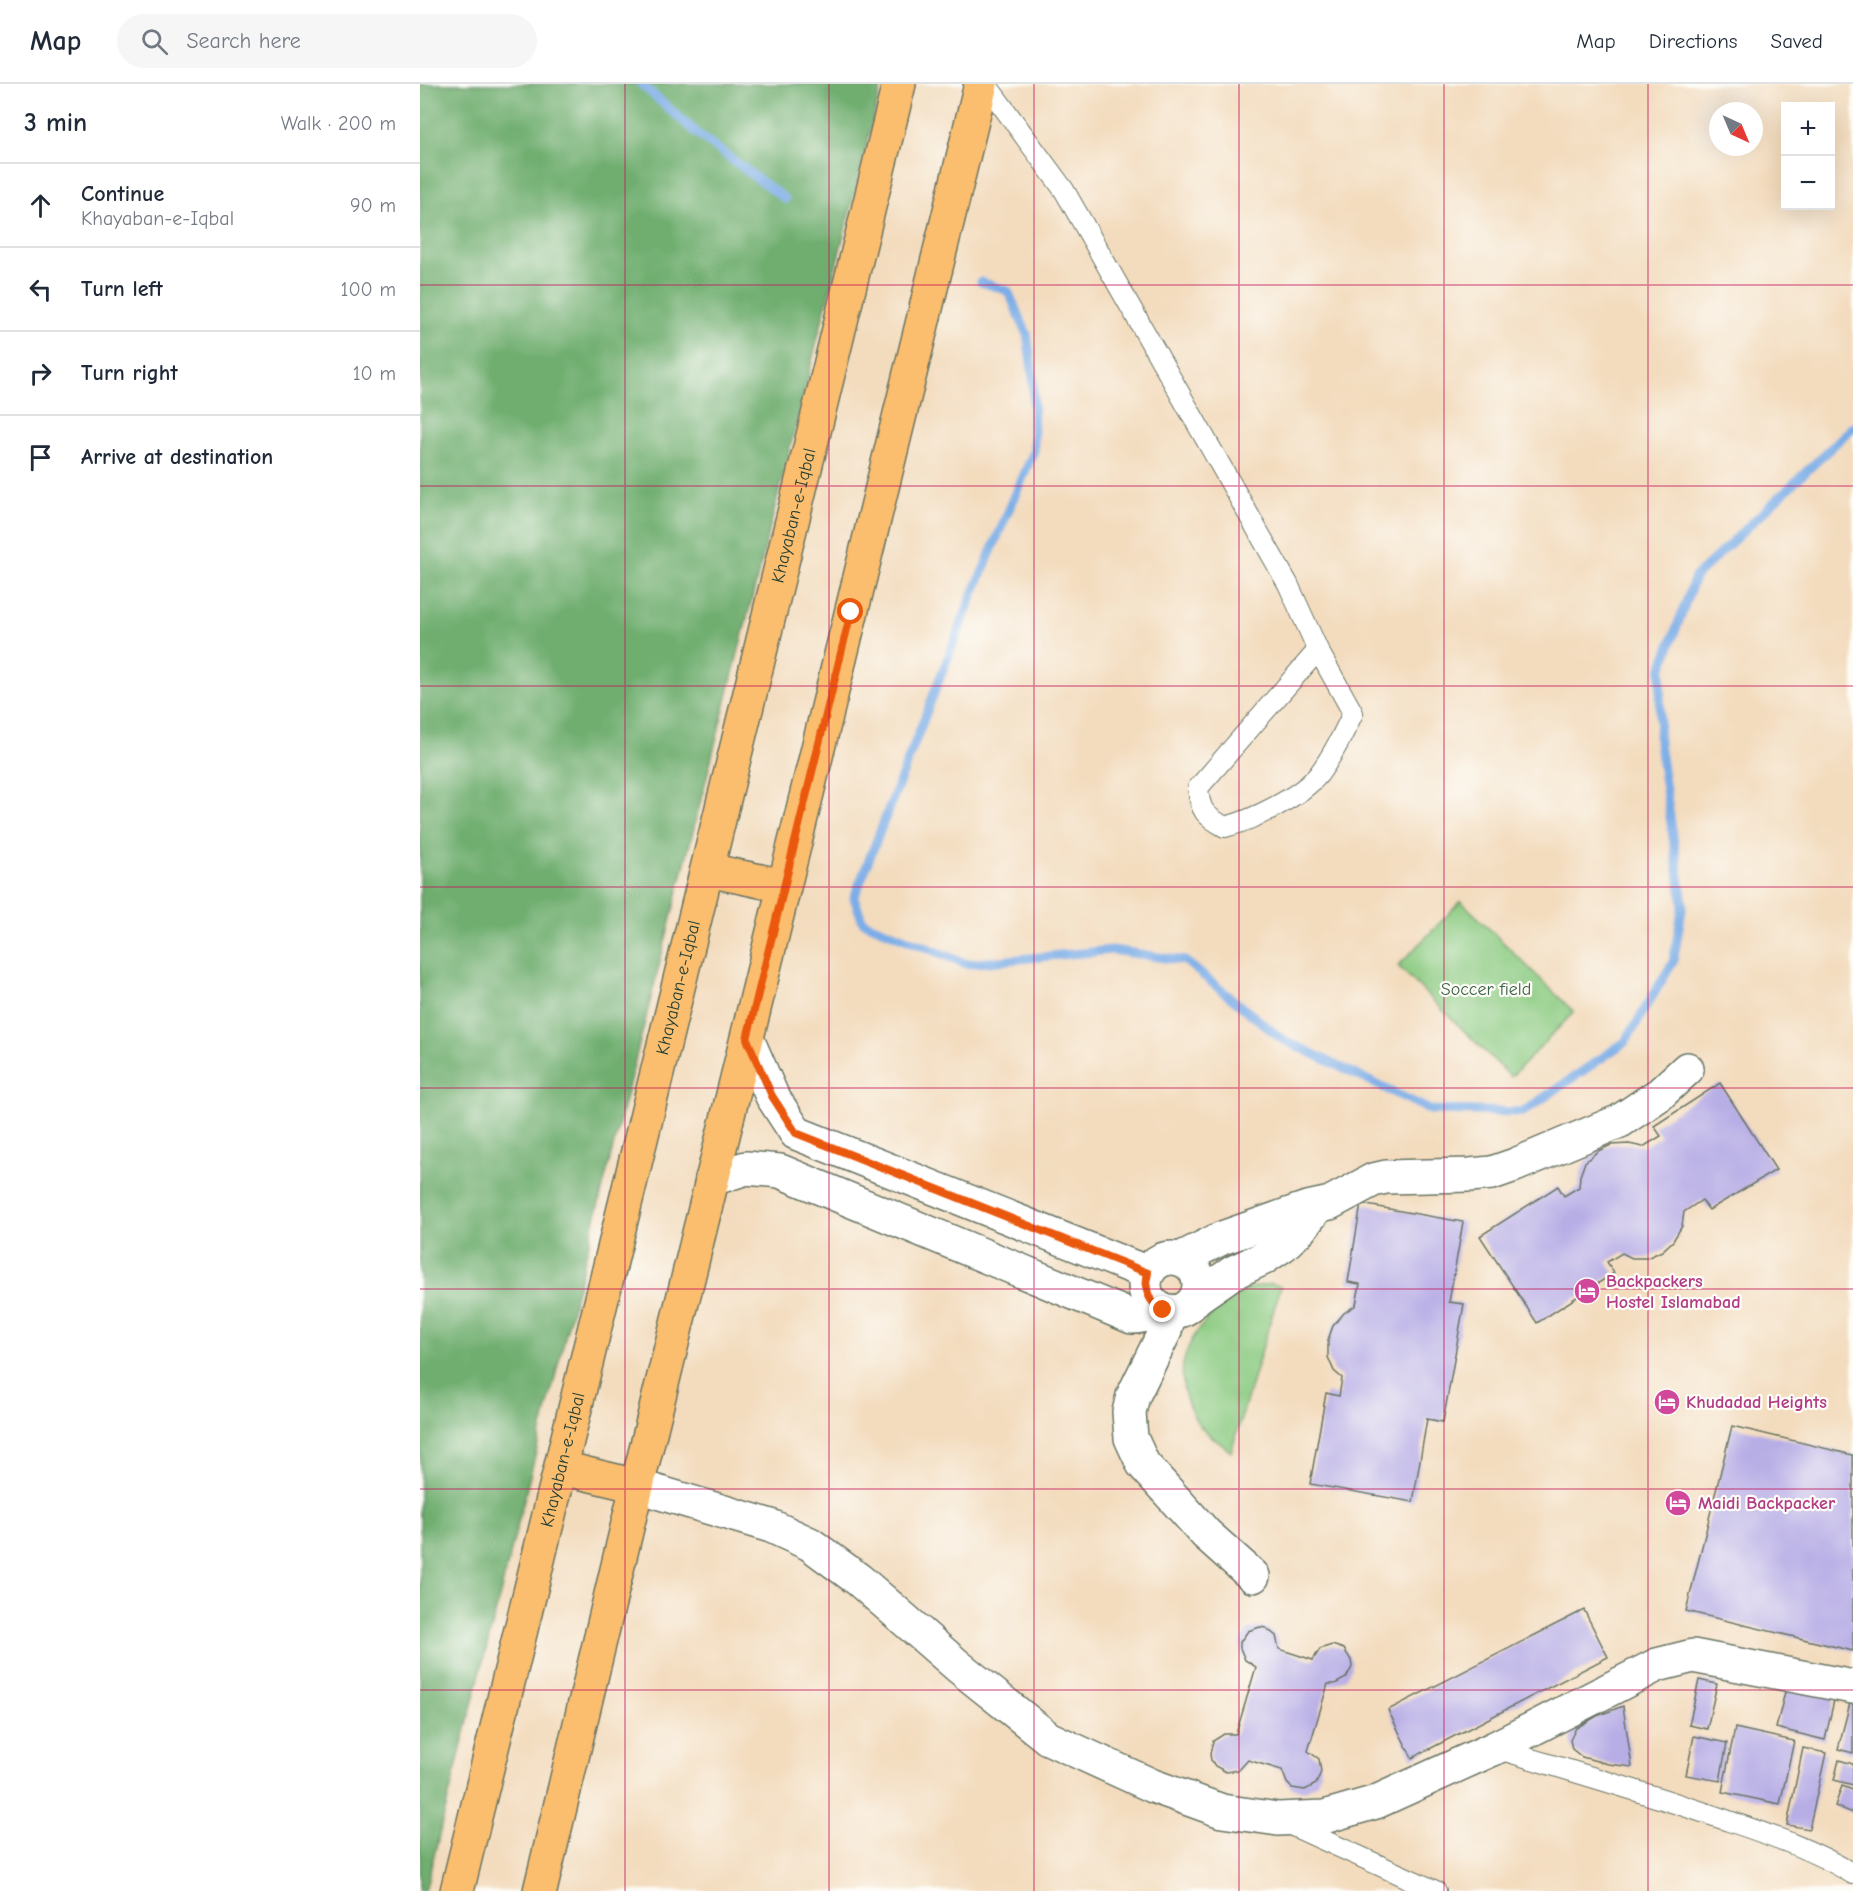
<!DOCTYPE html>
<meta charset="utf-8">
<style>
:root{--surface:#fff;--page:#f6f6f7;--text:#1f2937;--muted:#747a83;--line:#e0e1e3}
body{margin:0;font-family:"Comic Neue",sans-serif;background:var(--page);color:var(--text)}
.controls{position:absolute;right:18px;top:18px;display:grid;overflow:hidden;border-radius:0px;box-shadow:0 6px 24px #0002}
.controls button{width:54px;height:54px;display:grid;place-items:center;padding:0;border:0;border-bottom:2px solid var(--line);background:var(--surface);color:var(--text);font:30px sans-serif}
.compass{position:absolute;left:1289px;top:18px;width:54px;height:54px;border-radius:50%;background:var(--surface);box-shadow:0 6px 24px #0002;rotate:136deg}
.stop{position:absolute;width:18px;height:18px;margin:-14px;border:4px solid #ea580c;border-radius:50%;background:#fff}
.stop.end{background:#ea580c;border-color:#fff;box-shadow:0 2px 6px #0008}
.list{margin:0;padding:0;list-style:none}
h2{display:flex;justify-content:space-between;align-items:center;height:78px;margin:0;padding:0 24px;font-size:26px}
h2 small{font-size:20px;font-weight:400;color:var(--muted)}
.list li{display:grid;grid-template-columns:39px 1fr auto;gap:18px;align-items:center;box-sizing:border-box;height:84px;padding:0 24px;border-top:2px solid var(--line)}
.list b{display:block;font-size:22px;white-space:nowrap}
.list p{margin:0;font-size:20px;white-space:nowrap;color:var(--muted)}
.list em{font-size:20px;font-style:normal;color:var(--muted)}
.icon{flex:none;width:33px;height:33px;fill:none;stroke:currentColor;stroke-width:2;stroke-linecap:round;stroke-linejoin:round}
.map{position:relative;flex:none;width:1433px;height:1807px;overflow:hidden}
header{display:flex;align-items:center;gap:36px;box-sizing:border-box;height:84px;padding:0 30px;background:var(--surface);border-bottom:2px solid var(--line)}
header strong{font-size:28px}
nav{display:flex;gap:33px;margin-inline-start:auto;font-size:21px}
.search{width:420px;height:54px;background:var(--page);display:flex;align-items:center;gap:15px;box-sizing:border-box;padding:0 21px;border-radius:33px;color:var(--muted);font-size:22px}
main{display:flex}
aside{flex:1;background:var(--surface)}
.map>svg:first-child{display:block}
</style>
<header>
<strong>Map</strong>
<div class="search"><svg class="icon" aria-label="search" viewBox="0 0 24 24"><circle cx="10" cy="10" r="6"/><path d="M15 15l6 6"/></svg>Search here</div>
<nav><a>Map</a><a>Directions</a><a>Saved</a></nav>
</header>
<main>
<aside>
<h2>3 min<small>Walk · 200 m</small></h2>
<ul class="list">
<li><svg class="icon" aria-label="ahead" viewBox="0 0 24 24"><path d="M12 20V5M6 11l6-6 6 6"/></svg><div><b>Continue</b><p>Khayaban-e-Iqbal</p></div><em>90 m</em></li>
<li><svg class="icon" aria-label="left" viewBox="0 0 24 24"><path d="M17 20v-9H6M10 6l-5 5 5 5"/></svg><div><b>Turn left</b></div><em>100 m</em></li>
<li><svg class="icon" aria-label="right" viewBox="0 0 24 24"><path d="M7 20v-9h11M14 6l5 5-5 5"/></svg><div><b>Turn right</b></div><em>10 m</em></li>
<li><svg class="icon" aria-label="arrive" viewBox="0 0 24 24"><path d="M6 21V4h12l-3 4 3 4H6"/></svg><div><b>Arrive at destination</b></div></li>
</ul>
</aside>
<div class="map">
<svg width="1433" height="1807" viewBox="0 0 1433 1807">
<rect width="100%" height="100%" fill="#fdfcf7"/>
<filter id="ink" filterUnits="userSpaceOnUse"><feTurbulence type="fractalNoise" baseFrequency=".0167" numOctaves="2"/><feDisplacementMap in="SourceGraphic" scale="12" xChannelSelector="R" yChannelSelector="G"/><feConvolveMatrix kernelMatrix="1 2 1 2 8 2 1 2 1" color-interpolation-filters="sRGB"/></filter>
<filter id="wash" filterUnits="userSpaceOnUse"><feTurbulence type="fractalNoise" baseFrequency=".008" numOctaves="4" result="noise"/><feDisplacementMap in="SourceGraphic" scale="24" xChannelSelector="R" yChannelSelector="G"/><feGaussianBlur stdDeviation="1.35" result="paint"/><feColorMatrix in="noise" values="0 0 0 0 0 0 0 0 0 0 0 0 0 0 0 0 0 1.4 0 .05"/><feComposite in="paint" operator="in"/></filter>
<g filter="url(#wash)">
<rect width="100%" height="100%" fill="#f3dbbd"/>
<g fill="#8bca81" stroke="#55845a" stroke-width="1.5">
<path d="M1041 817 1154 928 1091 993 978 882Z"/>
<path d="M852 1200 861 1202 811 1368C801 1359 784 1349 777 1338 752 1296 760 1263 792 1230 804 1219 814 1210 830 1204 836 1202 845 1201 852 1200Z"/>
</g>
<path fill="#70ae6f" stroke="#487652" stroke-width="1.5" d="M0 0H462L5 1807H0Z"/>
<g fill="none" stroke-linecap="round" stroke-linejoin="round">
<g stroke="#7bade7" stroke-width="9">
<path d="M221 0 279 51 365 115"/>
<path d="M561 198 588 207 607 250 613 293 614 367 552 512 434 814 443 838 547 880 692 866 765 877 862 955 1010 1026 1103 1028 1205 958 1253 878 1263 820 1239 659 1241 586 1275 493 1433 343"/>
</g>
</g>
<g id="blocks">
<g fill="#b8aee6">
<path d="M1300 999 1356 1086 1289 1126 1282 1116 1264 1128 1262 1142 1253 1157 1242 1167 1227 1174H1212L1202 1169 1187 1178 1194 1189 1117 1239 1060 1152 1138 1102 1144 1112 1159 1103 1160 1092 1165 1078 1178 1067 1191 1061 1209 1060 1223 1063 1241 1052 1234 1042Z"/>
<path d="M941 1120 1043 1138 1029 1218 1044 1220 1023 1338 1007 1335 993 1418 890 1400 906 1309 919 1312 922 1294 914 1287 908 1273V1256L913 1242 924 1229 936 1221 940 1200 928 1198Z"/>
<path d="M1312 1342 1433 1371V1567L1266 1527Z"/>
<path d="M1164 1526 1188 1573 992 1674 968 1626Z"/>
<path d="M840 1543 846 1544 856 1552 859 1565 893 1576 900 1565 912 1561 924 1565 931 1576 932 1583 926 1594 915 1600H908L888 1667 899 1675 901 1688 896 1700 885 1706 872 1704 867 1699 862 1686 828 1676 819 1686 806 1688 795 1682 791 1676 790 1670 793 1657 804 1650H816L836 1583 825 1576 820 1564V1558L828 1547Z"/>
<path d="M1279 1596 1297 1600 1287 1645 1269 1641Z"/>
<path d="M1367 1600 1415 1612 1405 1656 1356 1644Z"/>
<path d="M1430 1619H1433V1669L1418 1665Z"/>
<path d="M1203 1622 1212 1683 1188 1680 1162 1673 1152 1665 1150 1656 1156 1644 1177 1632Z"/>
<path d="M1315 1644 1374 1657 1360 1720 1302 1708Z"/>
<path d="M1274 1652 1307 1659 1300 1697 1266 1691Z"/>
<path d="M1383 1664 1406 1669 1389 1745 1367 1741Z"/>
<path d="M1419 1676 1433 1680V1701L1414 1696Z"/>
<path d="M1422 1702 1433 1706V1729L1415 1722Z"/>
</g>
</g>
</g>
<g filter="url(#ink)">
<use href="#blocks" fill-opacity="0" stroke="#697464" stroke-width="1.5"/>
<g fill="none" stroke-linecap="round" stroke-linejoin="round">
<defs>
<g id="lane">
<path d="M566 0 644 106 868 500 898 566 933 629C923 650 913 671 899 690 880 713 833 736 805 743 785 732 780 727 778 704L898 566"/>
<path d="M1075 1664C1151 1687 1228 1709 1303 1735 1347 1750 1393 1765 1433 1790"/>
<path d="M866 1739 1016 1807"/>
</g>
<g id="street">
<path d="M327 955 352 1012 376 1049 728 1189"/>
<path d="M292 1095 326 1084 360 1087 712 1233C723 1233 729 1231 736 1222"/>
<circle cx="752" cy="1201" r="27"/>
<path d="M760 1175 802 1154 887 1124 910 1119 953 1096 966 1093 1050 1091 1072 1089 1095 1081 1200 1037 1240 1010 1267 985"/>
<path d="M776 1214 812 1189 842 1175 863 1161 880 1145 897 1123"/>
<path d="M750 1227 745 1247 713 1312 709 1328 711 1354 723 1380 786 1450 833 1492"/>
<path d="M217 1402 351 1442 390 1460 439 1496 539 1583 628 1654 733 1702 802 1727 858 1735 904 1733 956 1718 1075 1664 1237 1581 1273 1572 1433 1603"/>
</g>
<g id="primary">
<path d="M288 786 364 802"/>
<path d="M142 1384 217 1402"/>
<path id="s1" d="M37 1807 479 0"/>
<path d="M120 1807 217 1402 561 0"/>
</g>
</defs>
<use href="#lane" stroke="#697464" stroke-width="22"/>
<use href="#street" stroke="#697464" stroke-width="36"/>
<use href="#primary" stroke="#697464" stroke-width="36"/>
<use href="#lane" stroke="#fff" stroke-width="20"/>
<use href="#street" stroke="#fff" stroke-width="33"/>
<use href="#primary" stroke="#fbbd6e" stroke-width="33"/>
</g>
</g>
<g fill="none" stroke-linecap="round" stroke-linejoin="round" filter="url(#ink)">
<path stroke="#ea580c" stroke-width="8" d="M431 528 327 955 352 1012 376 1049 728 1189C724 1205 728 1218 743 1226"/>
</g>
<path fill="none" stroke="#c2185b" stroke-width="1.5" stroke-opacity="0.55" d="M205 0V1807M409 0V1807M614 0V1807M819 0V1807M1024 0V1807M1228 0V1807M0 201H1433M0 402H1433M0 602H1433M0 803H1433M0 1004H1433M0 1205H1433M0 1405H1433M0 1606H1433"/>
<defs>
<symbol id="hotel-disc" viewBox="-11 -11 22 22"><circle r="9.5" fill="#d1479c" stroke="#fdfcf7"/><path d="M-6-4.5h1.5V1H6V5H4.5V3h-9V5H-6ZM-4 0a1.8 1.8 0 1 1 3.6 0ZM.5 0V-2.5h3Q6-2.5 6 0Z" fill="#fff"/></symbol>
</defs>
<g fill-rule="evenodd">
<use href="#hotel-disc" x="1152" y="1192" width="30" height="30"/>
<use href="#hotel-disc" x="1232" y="1303" width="30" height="30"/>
<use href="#hotel-disc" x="1243" y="1404" width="30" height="30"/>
</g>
<g text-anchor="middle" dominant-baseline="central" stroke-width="4.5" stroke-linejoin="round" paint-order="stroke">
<g font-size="18" fill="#1f3d34" stroke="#fdfcf7">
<text stroke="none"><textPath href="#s1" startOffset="1416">Khayaban-e-Iqbal</textPath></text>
<text stroke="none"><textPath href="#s1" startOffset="930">Khayaban-e-Iqbal</textPath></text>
<text stroke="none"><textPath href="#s1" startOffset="444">Khayaban-e-Iqbal</textPath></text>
</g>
<g font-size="18" fill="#3a6047" stroke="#fdfcf7">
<text x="1066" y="905">Soccer field</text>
</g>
<g font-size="18" font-weight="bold" fill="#b23c85" stroke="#fdfcf7" text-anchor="start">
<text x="1186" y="1197">Backpackers<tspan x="1186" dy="21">Hostel Islamabad</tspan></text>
<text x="1266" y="1318">Khudadad Heights</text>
<text x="1278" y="1419">Maidi Backpacker</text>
</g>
</g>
</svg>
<div class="controls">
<button>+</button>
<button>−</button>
</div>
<svg class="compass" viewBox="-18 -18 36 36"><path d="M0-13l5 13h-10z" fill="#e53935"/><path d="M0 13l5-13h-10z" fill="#747a83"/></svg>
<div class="stop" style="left:431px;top:528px"></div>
<div class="stop end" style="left:743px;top:1226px"></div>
</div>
</main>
